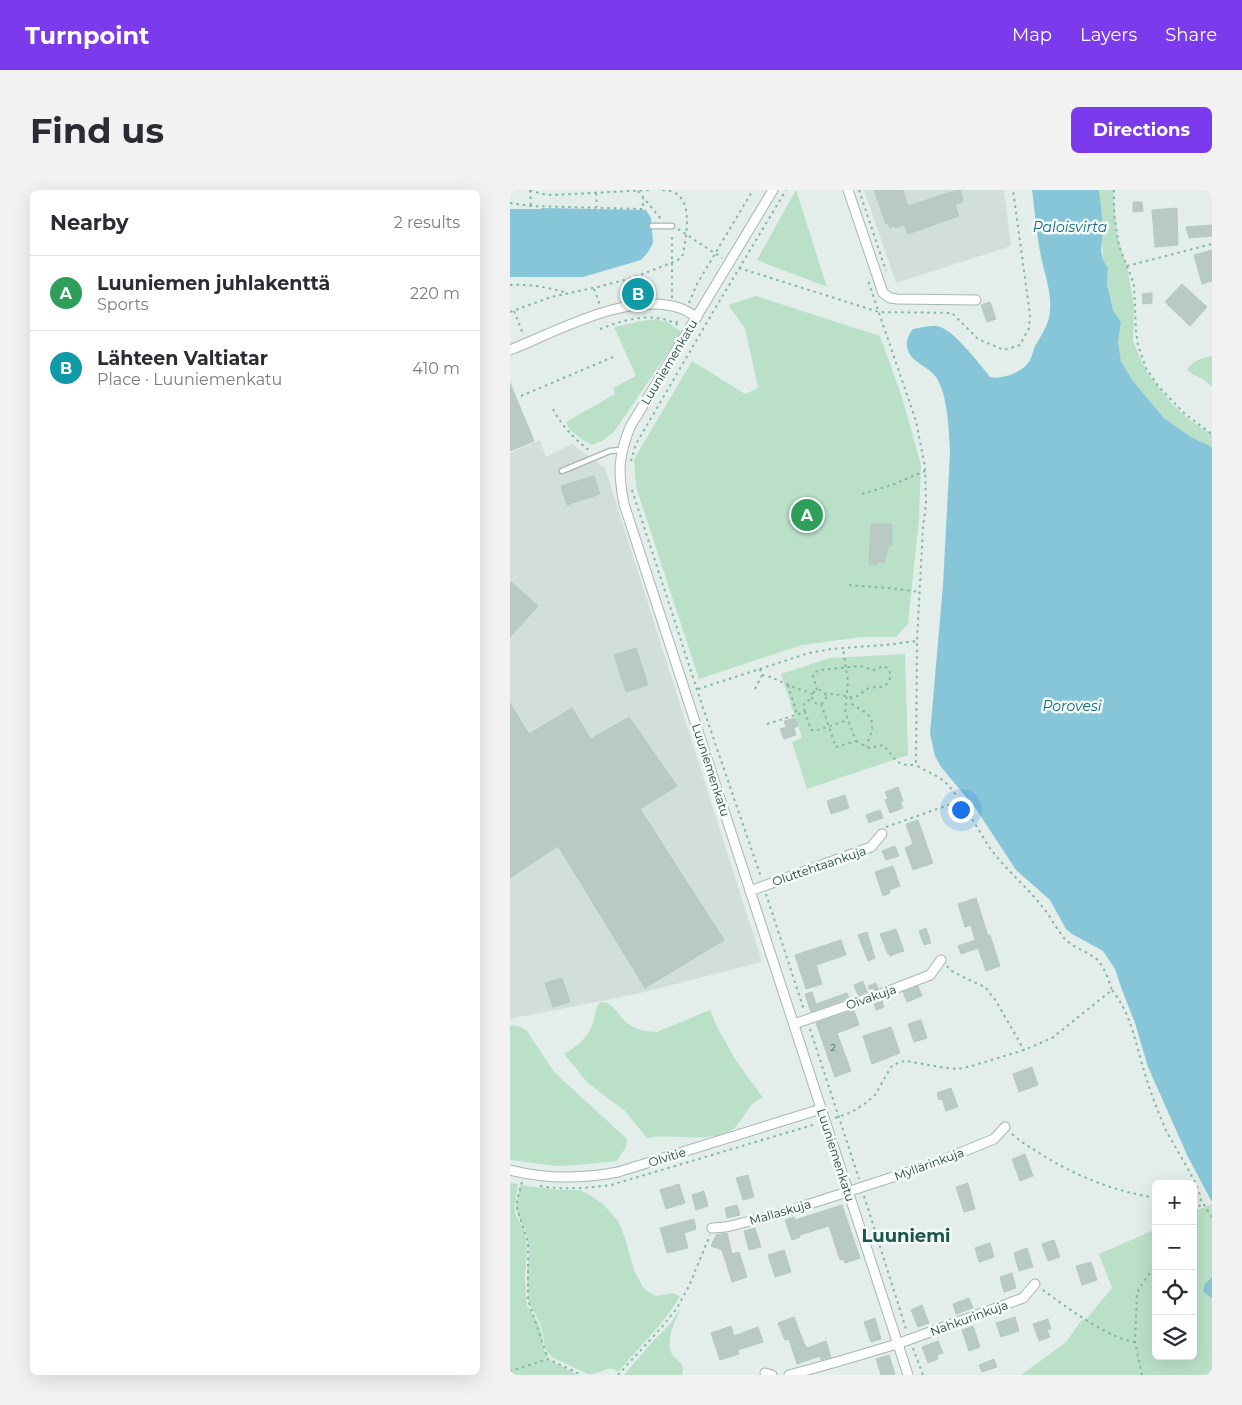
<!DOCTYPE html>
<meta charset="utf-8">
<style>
:root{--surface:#fff;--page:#f2f2f3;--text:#2b2b33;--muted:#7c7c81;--line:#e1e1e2;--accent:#7c3aed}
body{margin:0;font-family:Montserrat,sans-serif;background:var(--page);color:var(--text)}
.controls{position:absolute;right:15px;bottom:15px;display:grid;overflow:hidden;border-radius:8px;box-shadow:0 5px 20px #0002}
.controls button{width:45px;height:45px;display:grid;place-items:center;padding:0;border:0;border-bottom:1px solid var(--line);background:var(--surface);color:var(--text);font:25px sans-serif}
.you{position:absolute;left:450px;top:619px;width:18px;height:18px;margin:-12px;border:4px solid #fff;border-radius:50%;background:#1a73e8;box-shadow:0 0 0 8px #1a73e833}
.badge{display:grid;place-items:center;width:32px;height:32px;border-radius:50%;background:var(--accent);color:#fff;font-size:16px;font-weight:700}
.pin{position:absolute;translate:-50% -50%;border:2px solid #fff;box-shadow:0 1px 5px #0006}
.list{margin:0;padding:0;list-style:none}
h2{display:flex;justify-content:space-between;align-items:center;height:65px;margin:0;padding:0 20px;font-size:21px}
h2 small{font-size:16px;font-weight:400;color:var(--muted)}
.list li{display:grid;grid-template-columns:32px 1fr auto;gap:15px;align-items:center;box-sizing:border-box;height:75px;padding:0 20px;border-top:1px solid var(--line)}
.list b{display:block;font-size:19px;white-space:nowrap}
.list p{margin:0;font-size:16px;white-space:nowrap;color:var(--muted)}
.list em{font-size:16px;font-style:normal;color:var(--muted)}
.icon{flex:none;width:28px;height:28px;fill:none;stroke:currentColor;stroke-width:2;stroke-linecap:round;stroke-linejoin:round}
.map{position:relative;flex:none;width:702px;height:1185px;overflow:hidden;border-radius:8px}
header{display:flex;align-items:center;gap:30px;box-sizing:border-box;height:70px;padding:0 25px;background:var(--accent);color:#fff}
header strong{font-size:24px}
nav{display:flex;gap:28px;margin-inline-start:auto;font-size:18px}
.intro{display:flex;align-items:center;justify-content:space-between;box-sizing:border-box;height:120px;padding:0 30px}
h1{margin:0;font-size:35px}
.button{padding:12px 22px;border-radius:8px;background:var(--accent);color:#fff;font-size:18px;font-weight:700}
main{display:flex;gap:30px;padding:0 30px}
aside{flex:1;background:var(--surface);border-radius:8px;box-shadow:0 5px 20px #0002}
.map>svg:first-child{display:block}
</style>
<header>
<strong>Turnpoint</strong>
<nav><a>Map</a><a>Layers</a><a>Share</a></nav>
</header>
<div class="intro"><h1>Find us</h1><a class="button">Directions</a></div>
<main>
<aside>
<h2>Nearby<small>2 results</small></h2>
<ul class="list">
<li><span class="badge" style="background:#2e9e5b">A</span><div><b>Luuniemen juhlakenttä</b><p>Sports</p></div><em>220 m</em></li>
<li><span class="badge" style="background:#0f9aa8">B</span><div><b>Lähteen Valtiatar</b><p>Place · Luuniemenkatu</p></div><em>410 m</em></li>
</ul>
</aside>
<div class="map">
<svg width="702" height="1185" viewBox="0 0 702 1185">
<rect width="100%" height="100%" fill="#e3eeea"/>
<g fill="#d1ded9">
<path d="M354 0H494L501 56 386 93Z"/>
<path d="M30 250 36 267 62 254 95 278 252 772 126 804 0 829V263Z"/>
</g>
<g fill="#bae1c7">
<path d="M286 0 317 97 247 70Z"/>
<path d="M589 0H603L607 46 618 81 624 117 623 151 632 172 638 184 662 214 681 231 702 244V257L681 247 654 228 623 191 611 171 608 152 611 132 603 120 597 94 598 78 593 70Z"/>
<path d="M246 106 370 146 392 207 411 275 409 330 398 434 386 447H352L292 455 189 489 126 297 124 269 182 171 235 204 248 198 235 138 218 115Z"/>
<path d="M146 129 157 132 172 142 104 242 92 251 82 255 73 250 59 239 56 232 105 204 103 198 126 186 104 137 132 131Z"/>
<path d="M702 166V197L693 189 682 184 677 180C682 170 693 168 702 166Z"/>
<path d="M395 464 398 565 297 599 282 552 292 548 271 484 320 468Z"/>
<path d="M91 812C103 812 108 825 116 832 125 839 136 842 147 842L200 820 208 839 225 869 253 908C235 912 235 935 218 942 192 953 164 943 137 948L115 921 78 893 54 864C67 857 78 848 83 833 85 826 85 817 91 812Z"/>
<path d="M0 835 11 837 17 841 44 882 117 949 116 957 107 971 69 975 46 976 0 970Z"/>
<path d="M0 993 8 994 5 1015V1023L15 1042 17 1061 15 1088 17 1115 29 1134 32 1144 34 1160 39 1166 36 1167V1170L38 1169 68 1185H0Z"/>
<path d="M10 995 51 1000H70L83 1007 93 1014 108 1031 114 1045 125 1083 135 1100 146 1106 163 1103 170 1106 164 1116 149 1136 108 1182 103 1179H97L87 1183 78 1184 43 1168 35 1159 33 1143 30 1133 19 1114 17 1088 19 1061 16 1042 7 1023 6 1015Z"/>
<path d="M702 1014V1088L700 1107H702V1185H511L556 1152 571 1131 579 1126 602 1098 589 1064 646 1039V1166H683V1022Z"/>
<path d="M171 1117C166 1130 157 1145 160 1159 162 1171 177 1170 172 1185H114L142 1152 161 1133Z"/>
</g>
<g fill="#87c6d8">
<path d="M522 0H589L593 37 591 61 593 70 598 78 597 94 603 120 611 132 608 152 611 171 623 191 654 228 681 247 702 257V1012L678 967 638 877 625 833 612 800 605 779 593 761 562 744 556 739 540 710 506 680 466 619 431 577 425 566 420 544 433 395 440 263C439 242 438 205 426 187 418 176 402 173 398 160 395 152 398 145 403 139 411 138 420 135 427 136 443 139 466 170 477 183L480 187C492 190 514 182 520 170 523 165 523 158 527 153 533 142 539 134 540 121 542 101 533 80 530 61 526 41 525 20 522 0Z"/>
<path d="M32 18 136 20 141 28 143 53 138 62 131 70 73 87H0V19H31Z"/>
<path d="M702 1087V1107H700L693 1101 695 1094Z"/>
</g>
<g fill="#b8cac3" stroke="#b5c9c2">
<path d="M364 0H393L398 16 447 0H450L453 10 451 13 445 15 449 26 398 44 394 35 385 38V36L380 38 378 33 376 34Z"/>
<path d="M623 12H632L633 21 623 22Z"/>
<path d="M667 18 668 55 645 57 642 20Z"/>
<path d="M702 35V46L679 48 676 37Z"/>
<path d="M702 60V91L692 94 684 65Z"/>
<path d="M672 94 697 117 680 136 655 112Z"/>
<path d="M642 103V113L633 114 632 104Z"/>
<path d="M480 112 486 129 477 132 471 115Z"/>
<path d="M0 193 24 251 0 261Z"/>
<path d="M84 286 90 304 57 315 51 296Z"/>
<path d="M361 334H382V355H379L374 373 367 371 366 375 359 374Z"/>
<path d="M0 391 28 416 0 447Z"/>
<path d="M126 458 138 495 116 502 104 465Z"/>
<path d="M0 513 19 544 62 518 81 549 119 527 167 596 130 619 214 750 135 798 48 656 0 688Z"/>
<path d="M285 528 288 536 284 538 286 545 274 549 270 539 276 537 274 531Z"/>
<path d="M388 597 393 611 390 612 393 618 380 623 375 610 378 609 375 602Z"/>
<path d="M335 605 339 618 321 624 317 611Z"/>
<path d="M370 620 373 628 359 633 356 625Z"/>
<path d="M408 630 423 673 403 680 395 658 403 654 396 634Z"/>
<path d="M385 656 389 666 376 670 372 661Z"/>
<path d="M383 676 390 696 379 700 380 703 373 706 365 682Z"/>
<path d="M466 708 478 746 480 745 490 776 476 781 468 758 451 764 448 756 465 750 461 735 455 737 448 714Z"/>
<path d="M416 738 421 753 414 755 409 741Z"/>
<path d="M386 739 394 761 380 766 379 763 378 764 370 744Z"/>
<path d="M357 742 365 768 358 771 348 745Z"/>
<path d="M331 750 336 765 306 775 312 794 296 799 285 765Z"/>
<path d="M52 788 60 812 43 817 35 793Z"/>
<path d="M353 791 357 802 348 805 344 795Z"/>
<path d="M366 793 368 799 360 801 358 796Z"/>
<path d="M408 796 412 806 397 812 393 802Z"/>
<path d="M302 802 306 814 337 803 339 808 301 822 295 804Z"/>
<path d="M372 810 374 817 366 820 364 813Z"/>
<path d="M344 820 349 835 327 843 341 881 325 887 306 833Z"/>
<path d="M411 830 417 848 404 852 398 834Z"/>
<path d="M381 837 390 863 362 874 353 846Z"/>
<path d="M522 877 528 895 509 902 503 884Z"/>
<path d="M441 898 448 917 436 921 432 909 429 910 427 903Z"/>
<path d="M515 964 523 986 510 991 502 969Z"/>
<path d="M238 985 244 1007 233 1010 226 988Z"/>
<path d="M458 993 465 1019 454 1022 446 997Z"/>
<path d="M169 994 175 1013 156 1019 150 1000Z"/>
<path d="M194 1001 198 1016 186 1020 182 1005Z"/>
<path d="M227 1015 230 1025 217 1028 215 1018Z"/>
<path d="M332 1015 350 1068 335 1073 333 1069 330 1070 319 1036 290 1045V1047L282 1050 275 1030 284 1027 285 1030Z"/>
<path d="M184 1029 186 1039 174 1043 178 1058 157 1063 150 1038Z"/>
<path d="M245 1038 251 1057 239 1060 234 1041Z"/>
<path d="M217 1043 222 1064 229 1062 237 1087 222 1092 212 1060 201 1056 206 1045Z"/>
<path d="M544 1050 550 1067 538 1071 532 1054Z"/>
<path d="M480 1053 484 1067 469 1072 465 1058Z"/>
<path d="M517 1058 523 1077 509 1081 504 1063Z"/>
<path d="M274 1060 281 1082 265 1087 258 1065Z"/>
<path d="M581 1072 587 1090 572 1095 566 1076Z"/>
<path d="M502 1083 506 1098 494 1102 490 1087Z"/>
<path d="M459 1108 463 1118 446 1124 443 1114Z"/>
<path d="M412 1115 419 1133 408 1137 401 1120Z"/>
<path d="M284 1127 295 1156H296L297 1158 316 1151 321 1167 311 1170 310 1166 287 1174 279 1149 275 1150 268 1133Z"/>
<path d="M505 1127 509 1141 491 1147 486 1133Z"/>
<path d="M365 1128 371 1149 361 1152 354 1132Z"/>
<path d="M538 1129 541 1139 537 1140 540 1147 529 1151 523 1134Z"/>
<path d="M221 1136 224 1146 248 1137 253 1152 228 1160 229 1164 210 1170 201 1143Z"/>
<path d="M463 1136 470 1157 459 1161 452 1140Z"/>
<path d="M428 1151 433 1163 427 1165 428 1169 418 1173 412 1157Z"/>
<path d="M379 1165 385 1184 371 1185 366 1169Z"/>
<path d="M484 1169 487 1177 472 1182 469 1175Z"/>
</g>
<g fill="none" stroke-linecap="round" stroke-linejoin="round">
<defs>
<g id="service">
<path d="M142 36H162"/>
<path d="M52 281 100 261 111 260"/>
</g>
<g id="minor">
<path d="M263 0 120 237C108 267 108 283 114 314L398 1185"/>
<path d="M338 0 373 103 380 108 387 109 466 110"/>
<path d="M0 160C48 141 118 101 170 118 176 120 181 124 187 127"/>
<path d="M240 701 361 657 372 644"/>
<path d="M284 834 371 804 420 785 431 770"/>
<path d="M0 980C36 989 72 989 108 982L311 919"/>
<path d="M202 1038 216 1037 269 1024 423 974 484 949 495 937"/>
<path d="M255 1183 262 1185"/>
<path d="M279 1185 323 1173 387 1154 489 1117 513 1108 525 1094"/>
</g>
</defs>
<use href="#service" stroke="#a5b7b2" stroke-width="7"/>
<use href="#minor" stroke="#a5b7b2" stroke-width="11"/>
<g stroke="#81b5a8" stroke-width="2" stroke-dasharray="2.5 4" stroke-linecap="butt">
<path d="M20 0 32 4 42 5 140 0"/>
<path d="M20 0 21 16"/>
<path d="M349 0 376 81"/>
<path d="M604 0V24L609 56 624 94 626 141 628 155 636 178 648 196 675 224 702 244"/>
<path d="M128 1 151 29"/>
<path d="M86 3 87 17"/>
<path d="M0 13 21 16 133 19V8"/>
<path d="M168 39 212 68"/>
<path d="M617 76 702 54"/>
<path d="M229 78 369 122 442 123 468 149 494 160 510 155 519 138 520 125 503 0"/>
<path d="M125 87 127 97"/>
<path d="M126 87 136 93 146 106"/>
<path d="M0 95C20 94 38 97 57 103"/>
<path d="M84 99 90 115"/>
<path d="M125 107 124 101 127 97H129L132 100 131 106"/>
<path d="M162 108V43"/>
<path d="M179 113 187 94 243 0"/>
<path d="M4 121 13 144"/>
<path d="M0 122 41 107 88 97 125 87 166 71 171 68 173 64C176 47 184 8 162 2 158 0 154 0 150 0"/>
<path d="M166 133 170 128"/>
<path d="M90 139C116 129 146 120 171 137"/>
<path d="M11 206 103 167"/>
<path d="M43 219C52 237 65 249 81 262"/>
<path d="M121 271 126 254 203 122 276 0"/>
<path d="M122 300 192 515 251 687"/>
<path d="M352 304 382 295 415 281"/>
<path d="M339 395 389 399 409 402"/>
<path d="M252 485 261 487 278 495 303 504"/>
<path d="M278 495 287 524"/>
<path d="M188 499 299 463 321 459 375 455 407 451"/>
<path d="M245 499 252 485 250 479"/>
<circle cx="309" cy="507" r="7"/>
<path d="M307 500 303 486 305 482 311 480 350 476 363 480 374 476C381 479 381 486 379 492 372 499 368 496 360 498 353 499 351 507 343 507 333 507 326 502 315 505"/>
<path d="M341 507 342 514C347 518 353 520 357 524 367 533 360 546 356 556"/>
<path d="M311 514 326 557 346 551 335 522 338 492 333 458"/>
<path d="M295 522C292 514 294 512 302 509"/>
<path d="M257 534 295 522 301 540H308L338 530"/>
<path d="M346 551 359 558 373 555C387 569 384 576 406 575"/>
<path d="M376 637 444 613 448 610"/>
<path d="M256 704 294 820"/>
<path d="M437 776 440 780 455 788 475 797 486 811 514 860"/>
<path d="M602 800C619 822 623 842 630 867 637 892 645 916 656 940 663 955 692 998 691 1012 690 1017 686 1021 683 1025"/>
<path d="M300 839 349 989"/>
<path d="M325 928 342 922 357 912 365 905 381 877 389 872 396 871 436 878 448 879 462 876 514 860 542 848 602 800C598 789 594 774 584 767 575 761 563 757 555 749 546 739 540 725 531 715 515 695 495 679 480 658 466 637 455 614 438 595 429 585 416 582 406 575L407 451 413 337 416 314 415 277 406 231 357 88"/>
<path d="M502 944C511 952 521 958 531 964 567 987 604 1001 646 1008"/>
<path d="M12 992 6 1015 18 1053V1110L38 1169"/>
<path d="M30 996C54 1000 78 998 101 995L306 934"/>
<path d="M354 1006 397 1142"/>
<path d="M683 1011 691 1010 702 1027"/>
<path d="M533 1100C555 1116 599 1149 625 1152"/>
<path d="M403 1158 413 1185"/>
<path d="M0 1180 1 1181 38 1169 72 1185"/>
<path d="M108 1185 152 1137 167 1118 179 1096 200 1045"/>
<path d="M632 1185 625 1152 627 1103 630 1097 646 1074"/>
</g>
<use href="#service" stroke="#fff" stroke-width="4.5"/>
<use href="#minor" stroke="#fff" stroke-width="9"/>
</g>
<g text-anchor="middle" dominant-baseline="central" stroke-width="5" stroke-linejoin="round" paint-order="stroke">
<g font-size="10" fill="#47645d">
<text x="323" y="857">2</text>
</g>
<g font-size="12" fill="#21423b" stroke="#f4faf8">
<text transform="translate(159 172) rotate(-59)">Luuniemenkatu</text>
<text transform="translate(201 580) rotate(72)">Luuniemenkatu</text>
<text transform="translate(309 676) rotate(-19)">Oluttehtaankuja</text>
<text transform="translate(361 807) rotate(-19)">Oivakuja</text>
<text transform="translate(326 965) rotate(72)">Luuniemenkatu</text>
<text transform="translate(157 967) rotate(-17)">Olvitie</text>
<text transform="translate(419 974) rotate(-20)">Myllärinkuja</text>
<text transform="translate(270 1022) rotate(-16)">Mallaskuja</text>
<text transform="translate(459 1128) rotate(-20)">Nahkurinkuja</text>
</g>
<g font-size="14" font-style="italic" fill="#156a84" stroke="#f4faf8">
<text x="560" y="37">Paloisvirta</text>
<text x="562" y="516">Porovesi</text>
</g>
<g font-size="18" font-weight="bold" fill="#1a564c" stroke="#f4faf8">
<text x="396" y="1046">Luuniemi</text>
</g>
</g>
</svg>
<div class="controls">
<button>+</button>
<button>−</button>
<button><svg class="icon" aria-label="locate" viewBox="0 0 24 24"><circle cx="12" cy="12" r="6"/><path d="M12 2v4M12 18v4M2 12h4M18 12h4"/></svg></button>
<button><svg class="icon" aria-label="layers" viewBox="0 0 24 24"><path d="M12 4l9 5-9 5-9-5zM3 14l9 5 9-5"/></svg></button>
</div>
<div class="you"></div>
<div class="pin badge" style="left:297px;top:325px;background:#2e9e5b">A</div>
<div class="pin badge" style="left:128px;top:104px;background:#0f9aa8">B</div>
</div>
</main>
